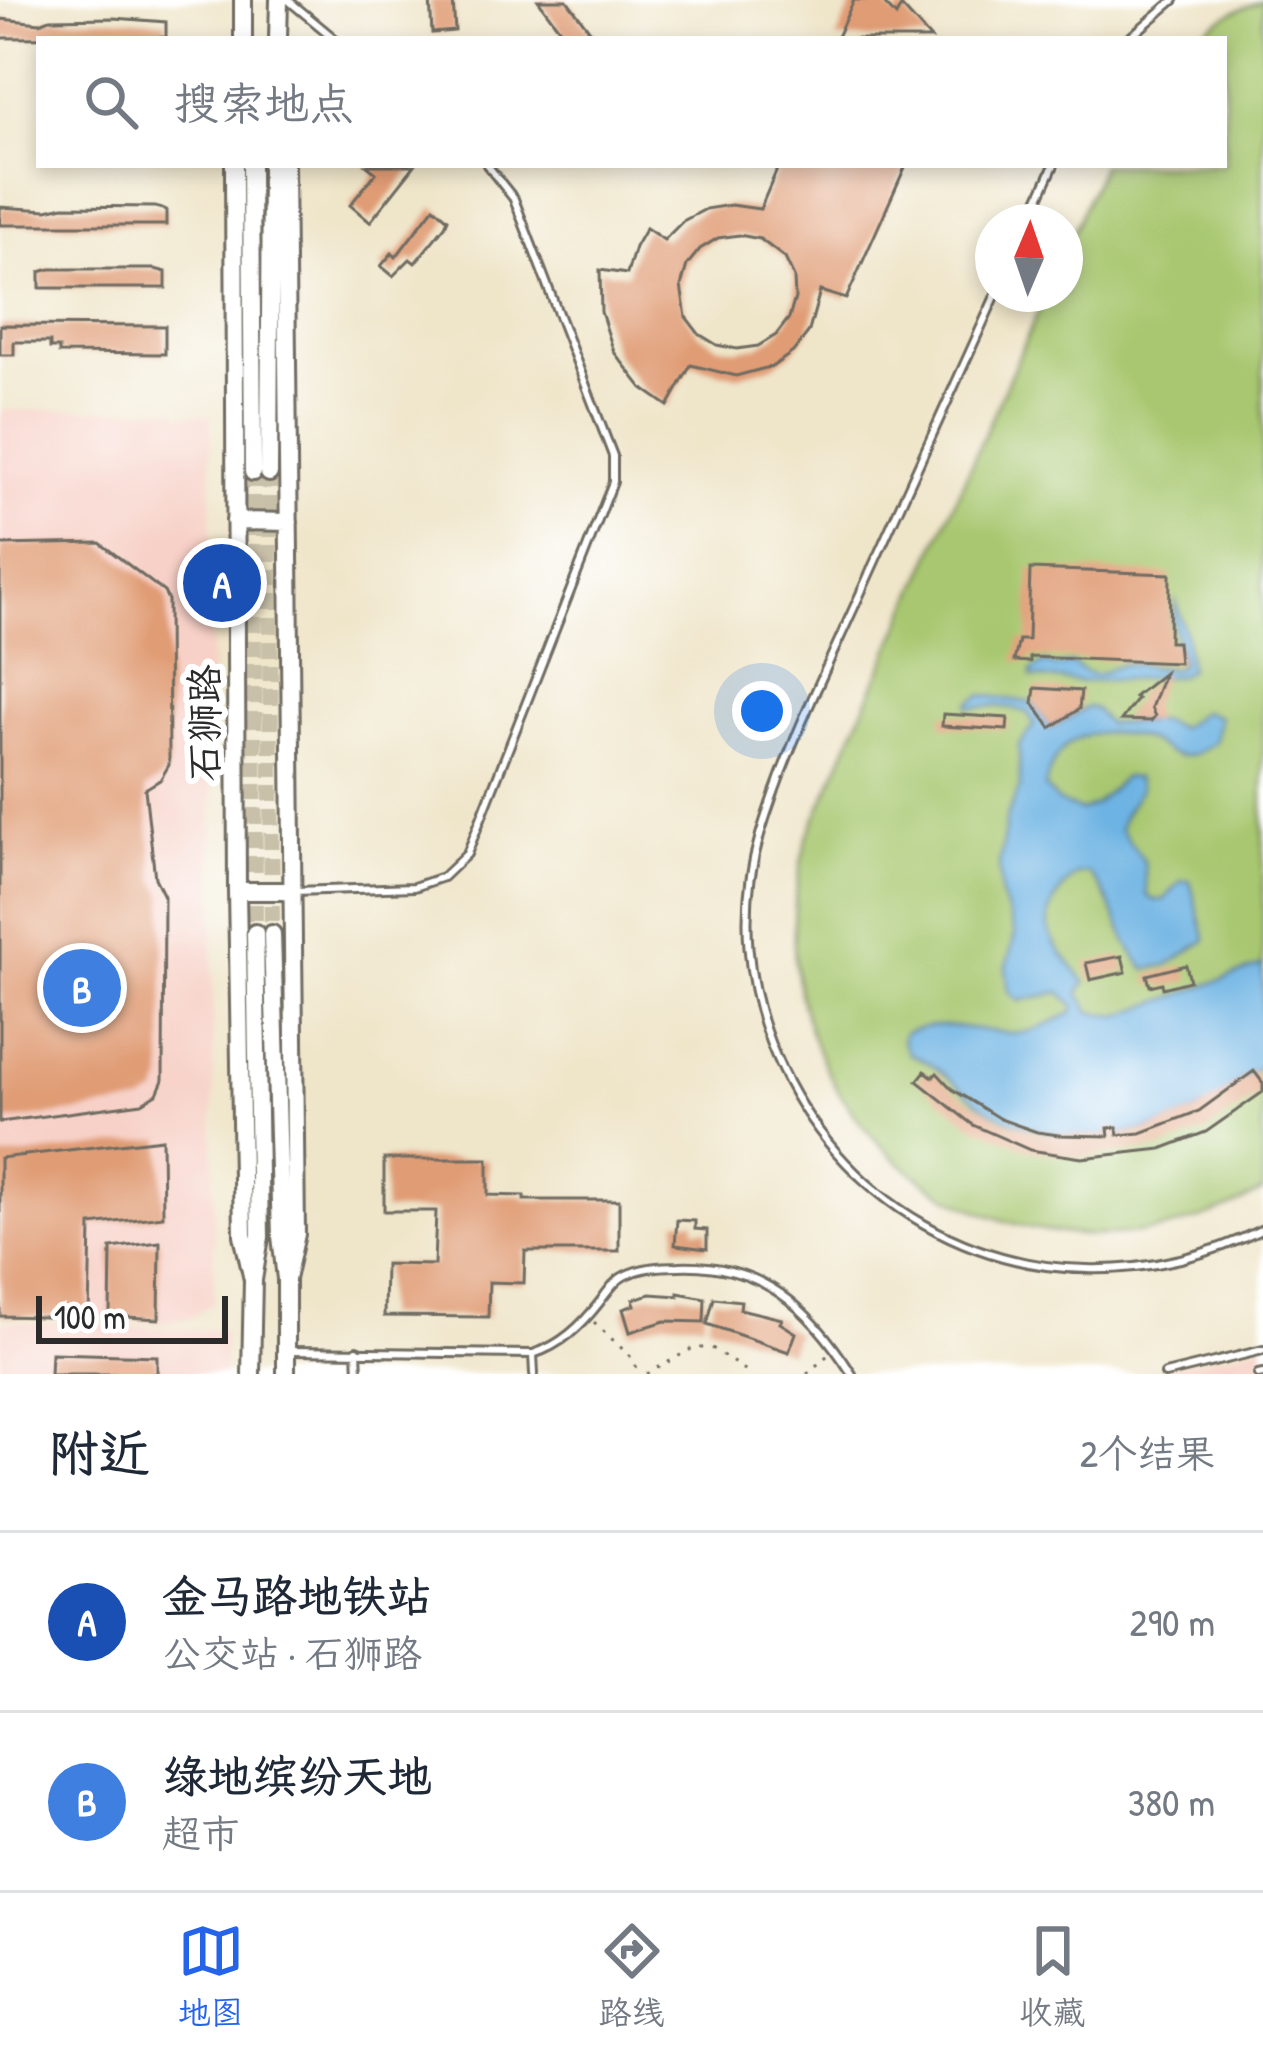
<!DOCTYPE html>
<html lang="zh">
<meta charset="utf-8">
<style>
:root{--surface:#fff;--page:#f2f2f3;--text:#1f2937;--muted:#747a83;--line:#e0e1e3;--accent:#2563eb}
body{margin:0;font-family:"Patrick Hand","LXGW WenKai TC",sans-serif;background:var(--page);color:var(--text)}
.compass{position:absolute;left:975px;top:204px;width:108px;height:108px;border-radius:50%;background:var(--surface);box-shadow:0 6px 18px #0003;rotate:2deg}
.scale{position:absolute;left:36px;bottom:30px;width:192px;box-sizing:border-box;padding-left:12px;border:6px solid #2b2b2b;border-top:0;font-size:33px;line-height:42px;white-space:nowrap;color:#2b2b2b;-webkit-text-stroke:9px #fff;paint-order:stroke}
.you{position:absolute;left:762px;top:711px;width:42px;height:42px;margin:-30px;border:9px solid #fff;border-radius:50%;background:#1a73e8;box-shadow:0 0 0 18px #1a73e833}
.badge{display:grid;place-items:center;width:78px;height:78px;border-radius:50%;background:var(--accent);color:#fff;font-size:39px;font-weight:700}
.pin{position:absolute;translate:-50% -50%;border:6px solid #fff;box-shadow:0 3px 12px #0006}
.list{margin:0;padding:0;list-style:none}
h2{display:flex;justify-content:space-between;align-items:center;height:156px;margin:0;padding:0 48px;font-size:51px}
h2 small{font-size:39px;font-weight:400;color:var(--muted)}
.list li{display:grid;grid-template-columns:78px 1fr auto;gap:36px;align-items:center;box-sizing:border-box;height:180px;padding:0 48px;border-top:3px solid var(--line)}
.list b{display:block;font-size:45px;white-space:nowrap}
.list p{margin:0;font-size:39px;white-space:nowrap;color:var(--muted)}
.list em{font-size:39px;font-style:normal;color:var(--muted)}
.icon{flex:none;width:66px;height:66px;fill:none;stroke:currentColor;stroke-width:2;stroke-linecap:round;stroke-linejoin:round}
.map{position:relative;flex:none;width:1263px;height:1374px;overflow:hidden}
.search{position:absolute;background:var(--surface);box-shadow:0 6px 18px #0003;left:36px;right:36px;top:36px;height:132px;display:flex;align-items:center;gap:30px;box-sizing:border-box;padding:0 42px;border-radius:0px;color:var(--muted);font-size:45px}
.sheet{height:516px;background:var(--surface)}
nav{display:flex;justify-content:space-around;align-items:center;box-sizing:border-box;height:168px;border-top:3px solid var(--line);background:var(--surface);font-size:33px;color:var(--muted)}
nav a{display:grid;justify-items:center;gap:6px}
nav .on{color:var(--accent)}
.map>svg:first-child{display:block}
.built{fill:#f7d1c7}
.green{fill:#a8c76f;stroke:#6a794d;stroke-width:3}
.water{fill:#6db3e3;stroke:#4c6f87;stroke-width:3}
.building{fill:#e09c74;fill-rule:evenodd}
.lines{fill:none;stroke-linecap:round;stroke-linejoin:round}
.secondary-tunnel{stroke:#c8c0a9;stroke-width:16;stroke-dasharray:16 8;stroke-linecap:butt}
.lane-casing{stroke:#706c62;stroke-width:12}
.secondary-casing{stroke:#706c62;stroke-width:22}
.path{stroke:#706c62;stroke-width:3;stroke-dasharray:3 9;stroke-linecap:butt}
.lane{stroke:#fff;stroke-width:6}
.secondary{stroke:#fff;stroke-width:16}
.labels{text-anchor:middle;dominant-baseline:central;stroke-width:12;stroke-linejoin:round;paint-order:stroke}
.street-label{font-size:39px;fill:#2b2b2b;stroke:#fff}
</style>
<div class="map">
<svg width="1263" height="1374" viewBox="0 0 1263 1374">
<rect width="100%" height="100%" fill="#fff"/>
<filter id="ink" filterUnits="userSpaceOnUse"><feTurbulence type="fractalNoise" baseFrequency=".00833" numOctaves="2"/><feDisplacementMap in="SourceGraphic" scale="24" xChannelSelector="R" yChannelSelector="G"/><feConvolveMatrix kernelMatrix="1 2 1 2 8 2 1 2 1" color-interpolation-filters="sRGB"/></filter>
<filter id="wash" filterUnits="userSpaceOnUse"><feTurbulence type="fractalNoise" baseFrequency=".004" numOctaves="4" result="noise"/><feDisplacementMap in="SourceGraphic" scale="48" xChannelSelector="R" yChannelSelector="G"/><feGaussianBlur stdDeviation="2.7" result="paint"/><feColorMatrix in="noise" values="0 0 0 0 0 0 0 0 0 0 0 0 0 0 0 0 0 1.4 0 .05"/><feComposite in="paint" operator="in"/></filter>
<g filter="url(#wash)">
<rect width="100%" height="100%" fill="#efe5c9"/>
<path class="built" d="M177,409L180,416L211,415L214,1302L191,1318L161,1322L0,1314V410Z
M0,1321L224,1331V1374H0Z
M1263,1344V1374H1131L1235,1353Z"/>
<path class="green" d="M1263,0V1191C1011,1331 730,1119 807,838L1046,294H1065V250L1102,165H1224V39H1190L1233,12Z"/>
<path class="water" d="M1176,601L1186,637L1189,670L1178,676L1083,682L1032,677V671L1045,662L1056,667L1072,663C1104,688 1102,665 1126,664C1142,664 1157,669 1174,669L1181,664C1179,643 1169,621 1176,601Z
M982,695L1033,703L1051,728L1087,707L1095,709L1107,724L1161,721L1180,728L1203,711L1219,717L1215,741C1205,750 1195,756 1181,756C1167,756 1160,745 1147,740C1098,724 1056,732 1045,787L1058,802L1081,811L1096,804L1124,777L1137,778L1140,789L1123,816L1120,829L1144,861L1147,895L1153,900H1164L1181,881H1190L1206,940L1168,965L1146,969C1119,942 1116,900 1088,873C1075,873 1072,878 1064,887C1030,929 1059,947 1085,982L1079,993L1091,1012L1119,1016L1263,965V1067C1242,1074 1228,1094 1209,1105C1144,1141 1061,1148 993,1112C967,1098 934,1059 909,1054L902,1041L904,1033C944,1016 979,1034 1019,1033C1038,1032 1056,1019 1073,1013L1074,1005L1060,992L1019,1001L1009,992L1006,969L1015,934L1001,895L999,865L1007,817L1020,787L1019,745L1035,725L1027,712L999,706L969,707V703Z"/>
<g id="blocks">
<path class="building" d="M430,0H453L455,31L432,33Z
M538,0H567L596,39H567Z
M854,0H881L896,16L901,6L931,39H836Z
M114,18L166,22V37L0,38V19L40,23L50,19Z
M366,165H415L370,222L350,205L376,173Z
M779,165H906L846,299L820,291L809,331L793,352L773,366L736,376L691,365L668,406L642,388L614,352L601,312L600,270L627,274L635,247L646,228L664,240L683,221L706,209L731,205L760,209ZM739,235L760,239L785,258L794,277L795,298L789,318L776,335L758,346L737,349L717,345L699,334L686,317L681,286L687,265L700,249L718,238Z
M64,206L155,207L166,210V225H0V207L47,210Z
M434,207L448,219L445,226L415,263L410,259L393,276L381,266L392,253L396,257Z
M50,269H155L166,272V288H40V272Z
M0,325L165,326V354L59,353V348H50V342H14V355H0Z
M100,543L164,592L168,600L169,765L160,780L145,789L155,878L164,896L163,1080L157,1094L142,1103L0,1122V545Z
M1030,569L1170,574L1169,642H1177L1179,663L1030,657V662L1014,661L1019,640H1028Z
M1164,673L1151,708L1155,716L1151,721L1121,720L1137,699L1134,697Z
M1035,688L1081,691L1079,709L1051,728L1033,703Z
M943,714L1008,718L1007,730L942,726Z
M1122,956L1126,972L1090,980L1086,963Z
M1186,965L1190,981L1163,988L1162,983L1150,986L1147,975Z
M925,1071L933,1077L937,1073L952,1089L1000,1119L1037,1132L1059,1135L1109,1136L1108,1128L1117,1127L1118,1135L1141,1133L1199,1111L1254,1071L1263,1083V1092L1206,1132L1161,1149L1082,1158L1030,1150L973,1125L917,1081Z
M162,1139L163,1216L91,1225L89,1318L0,1316V1158Z
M384,1159H488V1195L524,1196V1200H619V1251H525L524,1283L489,1282L488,1317L384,1316L385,1264L434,1265L436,1211H384Z
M677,1220L695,1221V1229L707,1230V1249L675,1245Z
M160,1242L159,1319L110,1316L111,1248Z
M678,1293L705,1298L704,1322L665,1321L630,1332L623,1309L635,1305L633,1299L651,1294L678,1296Z
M714,1298L741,1301L740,1309L782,1319L780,1323L796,1333L789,1352L707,1324Z
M51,1353L157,1356V1374H50Z"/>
</g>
</g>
<g filter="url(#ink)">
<use href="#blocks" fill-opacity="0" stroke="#706c62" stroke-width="3"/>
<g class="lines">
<path class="secondary-tunnel" d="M253,472L255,933
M269,473L272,934"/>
<defs>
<path id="lane" d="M288,0L335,39
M1128,39L1174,0
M1028,222L1054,165
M996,294C951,393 906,493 861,592C825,672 785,751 760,835C716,983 792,1149 924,1224C1030,1285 1155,1282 1263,1229
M295,891L414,887L443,877L467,854L613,482V456L514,199L487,165
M357,1350L358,1374
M290,1351L533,1354C561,1345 581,1326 599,1303C606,1294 614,1281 624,1276C641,1267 661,1266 679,1266C762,1263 809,1307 852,1374
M533,1354L534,1374
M1165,1374L1263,1350
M1258,1374L1263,1373"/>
<path id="secondary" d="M243,39V0
M278,39L279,0
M234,165L237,891L243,1235L253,1280
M251,165L253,472
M285,165L296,1234L286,1279
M269,473L271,165
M235,521L289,522
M237,891H291
M272,934L281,1236L286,1279V1374
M251,1374L253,1280L260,1237L255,933"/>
</defs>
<use href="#lane" class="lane-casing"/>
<use href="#secondary" class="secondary-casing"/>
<path class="path" d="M594,1322L633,1359L639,1374
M647,1374L693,1348H712L750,1374
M807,1374L828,1355"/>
<use href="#lane" class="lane"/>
<use href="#secondary" class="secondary"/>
</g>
</g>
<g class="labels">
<g class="street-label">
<text transform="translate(203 723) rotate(-90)">石狮路</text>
</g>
</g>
</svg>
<svg class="compass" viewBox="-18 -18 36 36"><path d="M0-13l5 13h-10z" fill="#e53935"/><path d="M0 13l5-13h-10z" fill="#747a83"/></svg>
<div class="scale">100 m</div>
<div class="you"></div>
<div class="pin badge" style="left:222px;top:583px;background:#1a4fb4">A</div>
<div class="pin badge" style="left:82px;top:988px;background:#3f7fe0">B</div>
<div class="search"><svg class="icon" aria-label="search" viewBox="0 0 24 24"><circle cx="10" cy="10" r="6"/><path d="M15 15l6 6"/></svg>搜索地点</div>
</div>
<section class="sheet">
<h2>附近<small>2个结果</small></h2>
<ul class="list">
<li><span class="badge" style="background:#1a4fb4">A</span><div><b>金马路地铁站</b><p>公交站 · 石狮路</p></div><em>290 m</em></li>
<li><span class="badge" style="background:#3f7fe0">B</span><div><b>绿地缤纷天地</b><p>超市</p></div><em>380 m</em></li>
</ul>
</section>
<nav>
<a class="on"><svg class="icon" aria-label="map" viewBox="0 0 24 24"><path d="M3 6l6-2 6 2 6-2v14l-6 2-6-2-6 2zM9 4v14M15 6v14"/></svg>地图</a>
<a><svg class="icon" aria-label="directions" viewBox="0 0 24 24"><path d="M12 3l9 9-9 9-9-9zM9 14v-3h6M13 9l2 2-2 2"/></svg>路线</a>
<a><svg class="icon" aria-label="saved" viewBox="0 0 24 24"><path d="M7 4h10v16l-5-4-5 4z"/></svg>收藏</a>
</nav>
